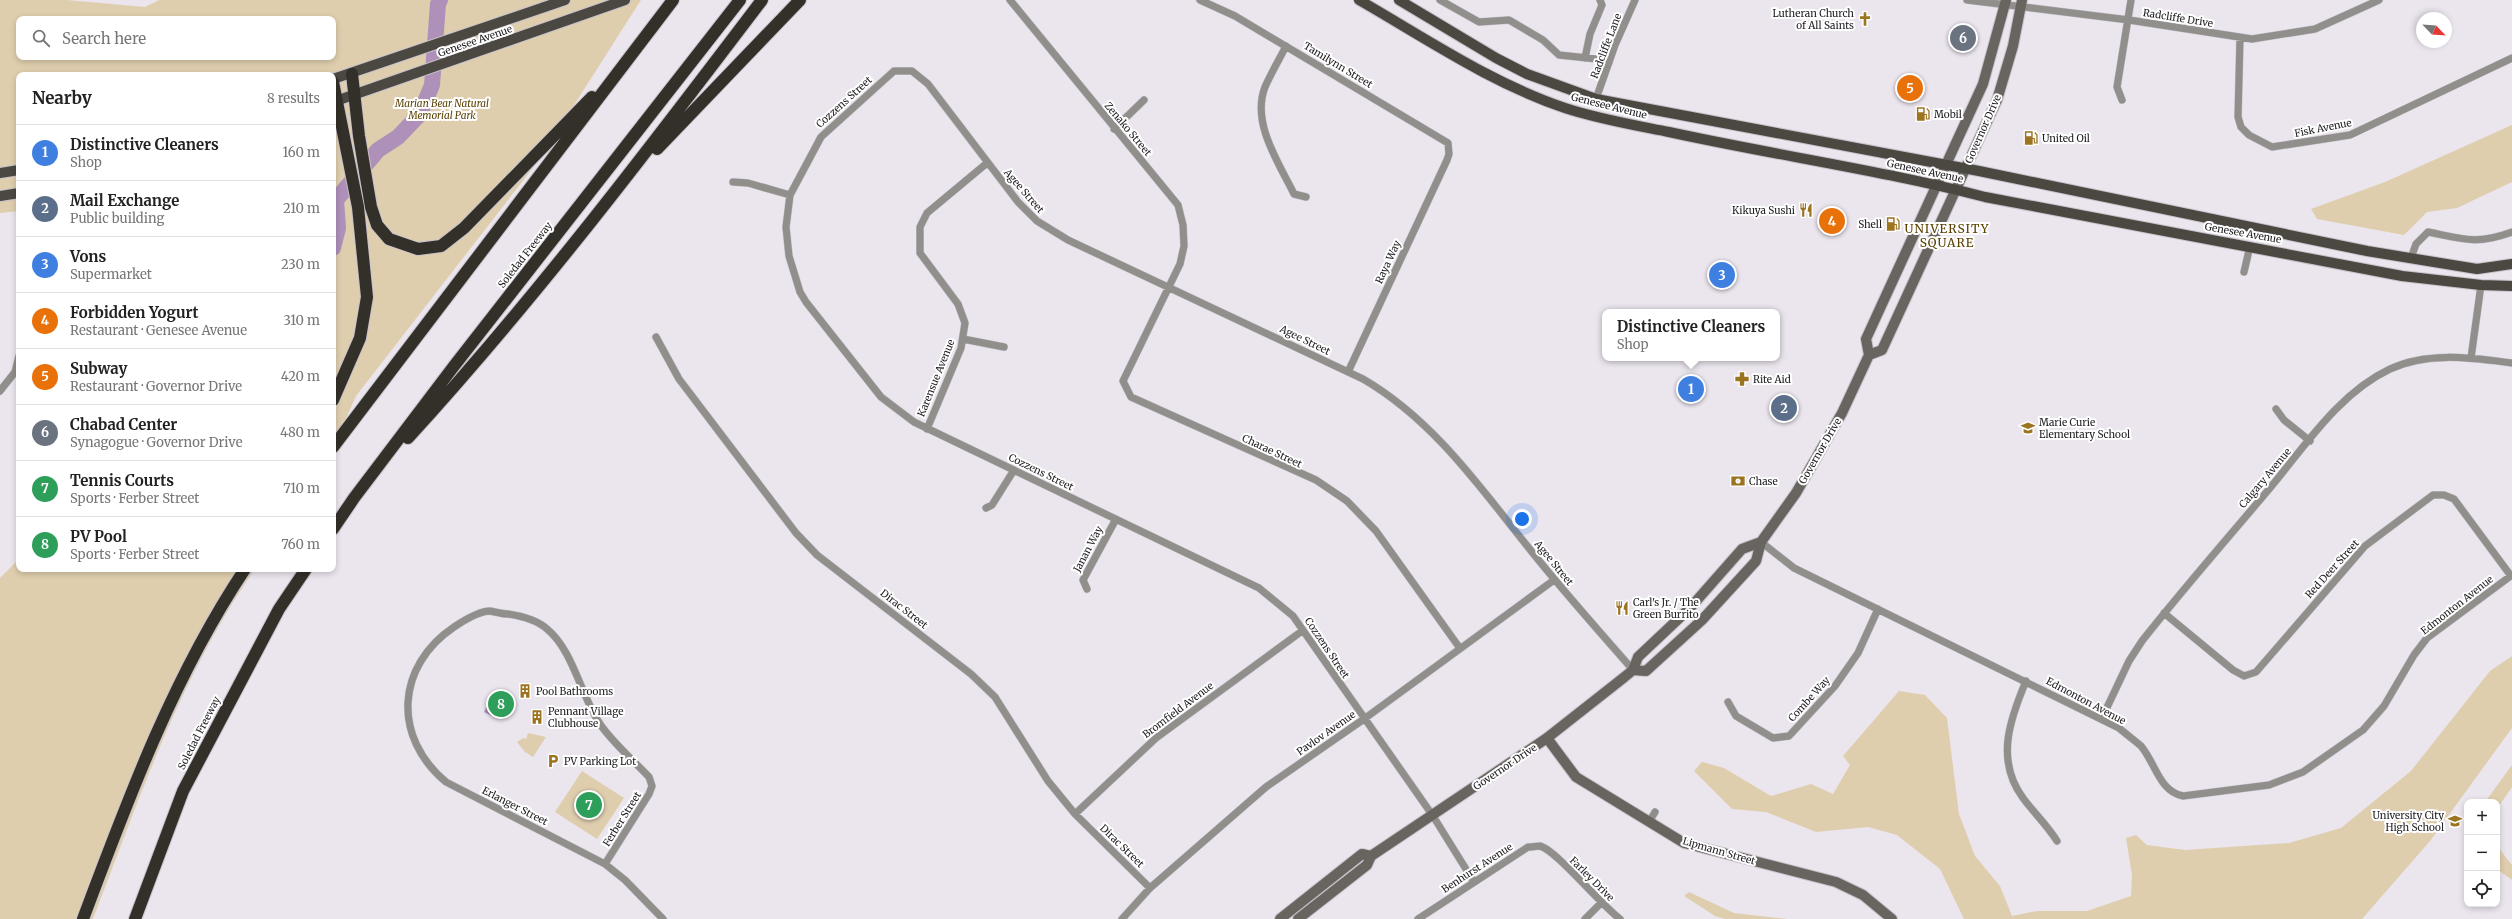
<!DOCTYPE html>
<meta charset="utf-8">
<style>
:root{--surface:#fff;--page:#f6f6f6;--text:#222;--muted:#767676;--line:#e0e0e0;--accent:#ea580c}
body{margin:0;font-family:Merriweather,serif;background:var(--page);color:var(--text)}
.controls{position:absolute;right:12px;bottom:12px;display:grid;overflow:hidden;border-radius:8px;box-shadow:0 2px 6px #0003}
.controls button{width:36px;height:36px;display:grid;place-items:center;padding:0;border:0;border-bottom:1px solid var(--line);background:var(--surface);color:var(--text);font:20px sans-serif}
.compass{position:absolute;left:2416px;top:12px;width:36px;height:36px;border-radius:50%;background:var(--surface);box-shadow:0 2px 6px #0003;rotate:115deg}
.you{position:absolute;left:1522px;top:519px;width:14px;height:14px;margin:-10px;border:3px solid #fff;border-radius:50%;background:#1a73e8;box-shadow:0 0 0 6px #1a73e833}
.badge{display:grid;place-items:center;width:26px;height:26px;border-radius:50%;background:var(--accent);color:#fff;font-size:13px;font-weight:700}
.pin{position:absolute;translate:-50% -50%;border:2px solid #fff;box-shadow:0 1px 4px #0006}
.popup{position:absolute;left:1602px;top:309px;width:178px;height:52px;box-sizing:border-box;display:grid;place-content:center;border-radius:8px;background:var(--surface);filter:drop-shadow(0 1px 3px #0005);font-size:13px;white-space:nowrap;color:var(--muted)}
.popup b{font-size:15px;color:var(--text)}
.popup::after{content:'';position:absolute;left:50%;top:100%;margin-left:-8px;border:8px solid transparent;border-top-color:var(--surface)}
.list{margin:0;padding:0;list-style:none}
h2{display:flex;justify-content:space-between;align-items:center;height:52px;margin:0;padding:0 16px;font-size:17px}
h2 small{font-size:13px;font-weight:400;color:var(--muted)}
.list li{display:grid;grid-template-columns:26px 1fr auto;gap:12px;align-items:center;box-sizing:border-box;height:56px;padding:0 16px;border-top:1px solid var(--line)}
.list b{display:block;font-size:15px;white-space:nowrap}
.list p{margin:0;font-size:13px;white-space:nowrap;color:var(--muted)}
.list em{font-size:13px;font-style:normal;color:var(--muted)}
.icon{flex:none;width:22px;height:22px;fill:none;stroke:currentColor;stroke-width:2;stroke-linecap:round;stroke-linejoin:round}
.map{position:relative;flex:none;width:2512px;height:919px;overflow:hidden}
.search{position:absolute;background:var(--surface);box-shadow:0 2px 6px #0003;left:16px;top:16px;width:320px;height:44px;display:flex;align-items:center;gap:10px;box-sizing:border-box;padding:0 14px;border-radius:8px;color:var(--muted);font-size:15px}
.panel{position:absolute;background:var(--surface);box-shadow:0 2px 6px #0003;left:16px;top:72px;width:320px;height:500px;border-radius:8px}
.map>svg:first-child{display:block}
.green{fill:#dfceae;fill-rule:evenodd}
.water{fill:#ae90b9}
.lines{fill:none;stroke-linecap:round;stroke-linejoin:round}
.river{stroke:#ae90b9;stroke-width:16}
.street-casing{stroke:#c7c2ca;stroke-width:8}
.secondary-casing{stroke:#c7c2ca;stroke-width:12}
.primary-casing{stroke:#c7c2ca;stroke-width:12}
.highway-casing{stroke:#c7c2ca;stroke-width:14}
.street{stroke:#918f8b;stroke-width:7}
.secondary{stroke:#686560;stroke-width:10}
.primary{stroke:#4b4842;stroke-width:10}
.highway{stroke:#333029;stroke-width:12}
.labels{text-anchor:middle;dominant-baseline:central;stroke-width:4;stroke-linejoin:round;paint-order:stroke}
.poi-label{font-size:10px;fill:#232124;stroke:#fff;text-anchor:start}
.street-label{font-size:10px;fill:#232124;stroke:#fff}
.park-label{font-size:10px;font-style:italic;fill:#5a4003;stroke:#fff}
.quarter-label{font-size:12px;letter-spacing:1px;fill:#5b4102;stroke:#fff}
</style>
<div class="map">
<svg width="2512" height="919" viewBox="0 0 2512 919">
<rect width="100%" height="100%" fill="#ebe5ee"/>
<path class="green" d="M0,0H67L145,7L159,0H641L539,160L356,396L333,448V75H19V211L0,213ZM19,19H333V57H19Z
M2512,125V182L2457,208L2427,212L2404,235L2317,219L2311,209L2385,182Z
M19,559V569H255C181,675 139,799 93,919H0V578Z
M2512,656V728L2430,841L2362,919H1964L1940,869L1897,835L1868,827L1816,832L1766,812L1732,809L1694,771L1702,762L1724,768L1771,796L1811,784L1833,794L1850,765L1843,756L1899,691L1925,695L1947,718L1959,814L1975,856L2000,886L2012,916L2037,911H2087L2131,896L2132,875L2126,838L2136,835L2147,845L2185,850L2289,843L2341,828L2411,771L2490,671Z
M528,733L546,737L533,757L525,752L517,742L523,738L526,739Z
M2512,765V787L2497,809V802H2485Z
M582,771L624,798L597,839L555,812Z
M2497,846L2512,865V880L2497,869Z
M1689,892L1734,913L1787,919H1725L1715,916L1684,896Z"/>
<path class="water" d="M495,690L515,701L513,710L501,707L496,718L484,712Z"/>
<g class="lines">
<path class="river" d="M333,248L338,228L336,200L378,150L398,137L420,114L432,85L438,4L440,0"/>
<defs>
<path id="street" d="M1010,0L1178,205L1183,225L1184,246L1180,264L1123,381L1131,397L1316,480L1347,501L1376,531L1459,647
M1200,0L1235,16L1448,143L1449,154L1447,160L1348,372
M1440,0L1479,22L1509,20L1543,40L1559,55L1597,59L1609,63
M1967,0L2129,20L2252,39L2315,29L2379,0
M2240,38L2238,117L2241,127L2249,135L2272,147L2350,135L2512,58
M1286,46C1279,60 1271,73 1265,87C1251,123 1279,163 1294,194L1306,197
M1585,58L1590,34L1602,5L1600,0
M1596,99L1615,45L1635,0
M2122,100L2117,87L2131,0
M1114,129L1144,100
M733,182L748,183L790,195
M2411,258L2416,244L2428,232C2463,239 2477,245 2512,232
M2244,272L2250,246
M656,337L679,379L796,533L817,555L971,674L995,697L1048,781L1075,814L1150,888
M963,339L1004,347
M2471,358L2481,285
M0,391L15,372L19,356
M2276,409L2284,420L2310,441
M927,429L961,348L965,323L958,304L920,253V227L927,213L987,163
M986,508L992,505L1014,470
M1761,542L1794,568L2119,728C2126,734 2134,740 2141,746C2156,764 2159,791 2183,796L2269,785L2303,772L2363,730L2384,706L2414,655L2427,638L2512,575
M1087,589L1083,580L1116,519
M2164,613L2233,670L2244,676L2256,672L2365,546L2433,495H2444L2454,499L2511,576
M2026,681C2010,719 1995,760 2023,798C2034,813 2047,825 2057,841
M1728,702L1736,716L1773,738L1789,736L1835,686L1858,653L1878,609
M2102,718L2129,661L2142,641C2183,589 2227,539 2270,488C2305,446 2339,393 2390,369C2428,351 2472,358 2512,363
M1075,814L1156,738L1302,631
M1649,822L1655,812
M605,864L649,794L652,786L649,777C634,761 612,742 600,724C581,696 573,650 547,629C537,620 521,616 508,614C502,614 496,612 490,611C480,611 463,621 454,627C396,666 392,737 446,782L605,864L625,880L663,919
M1474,882L1433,816L1293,616L1259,588L914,422L881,397L806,302L800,292L789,256L786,227L790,195L821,137L894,71H912L928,84L1018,202L1037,221L1068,240L1363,379C1434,420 1482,490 1532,552C1564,592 1599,631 1633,670
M1122,919L1150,888L1266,787L1364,719L1554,580
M1418,919L1528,847C1532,847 1537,846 1540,846C1556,850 1601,905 1620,919
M1585,919L1601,903"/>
<path id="secondary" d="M1869,355L1882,350L1997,100L2013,46L2022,0
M1633,670L1646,671L1702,620L1756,561L1761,542L1796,493L1842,413L1869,355L1866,339L1983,84L2006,0
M1547,738L1576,777L1684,843L1836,882L1863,895L1892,919
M1280,919L1362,854L1371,856
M1298,919L1367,865L1371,856L1547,738L1622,679L1633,670L1638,657L1690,608L1742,549L1761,542"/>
<path id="primary" d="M1359,0C1427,39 1491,83 1565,108C1598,119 1634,125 1669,132C1774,155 1881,170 1985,197L2402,276L2481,285L2512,286
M1399,0L1496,58L1527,74L1596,99L1979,171L2367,251L2477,269L2512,264
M333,79L565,0
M333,102L625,0
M0,173L19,170
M0,196L19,193"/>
<path id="highway" d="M352,74L359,136L371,207L377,225L389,239L418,249L441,246L464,228L592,97
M333,82L358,207L367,297L360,338L333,400
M657,149L800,0
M408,438C535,299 649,149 762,0
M333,447L673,0
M333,529L354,498L454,366L740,0
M83,919C128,799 173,677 245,569
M135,919L183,791L279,609L306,569"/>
</defs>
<use href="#street" class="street-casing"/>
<use href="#secondary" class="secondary-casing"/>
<use href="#primary" class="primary-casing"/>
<use href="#highway" class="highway-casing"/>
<use href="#street" class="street"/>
<use href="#secondary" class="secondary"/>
<use href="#primary" class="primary"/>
<use href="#highway" class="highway"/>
</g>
<defs>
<symbol id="church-bare" viewBox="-9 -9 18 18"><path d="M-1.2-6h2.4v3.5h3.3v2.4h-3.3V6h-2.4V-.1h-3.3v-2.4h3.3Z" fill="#9b7420" stroke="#fff" stroke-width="2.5" paint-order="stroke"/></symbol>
<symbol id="fuel-bare" viewBox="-9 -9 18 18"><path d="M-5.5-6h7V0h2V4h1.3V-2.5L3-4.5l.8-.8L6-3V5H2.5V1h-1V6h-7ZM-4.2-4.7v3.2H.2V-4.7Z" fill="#9b7420" stroke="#fff" stroke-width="2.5" paint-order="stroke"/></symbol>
<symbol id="restaurant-bare" viewBox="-9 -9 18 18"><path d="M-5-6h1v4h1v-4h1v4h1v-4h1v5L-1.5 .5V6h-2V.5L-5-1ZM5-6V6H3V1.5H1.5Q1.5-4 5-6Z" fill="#9b7420" stroke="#fff" stroke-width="2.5" paint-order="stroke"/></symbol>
<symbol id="pharmacy-bare" viewBox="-9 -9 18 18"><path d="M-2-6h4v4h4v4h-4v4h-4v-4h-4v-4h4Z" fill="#9b7420" stroke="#fff" stroke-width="2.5" paint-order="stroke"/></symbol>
<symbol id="school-bare" viewBox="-9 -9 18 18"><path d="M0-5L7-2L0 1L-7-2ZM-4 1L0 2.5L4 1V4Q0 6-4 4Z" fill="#9b7420" stroke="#fff" stroke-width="2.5" paint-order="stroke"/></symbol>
<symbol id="bank-bare" viewBox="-9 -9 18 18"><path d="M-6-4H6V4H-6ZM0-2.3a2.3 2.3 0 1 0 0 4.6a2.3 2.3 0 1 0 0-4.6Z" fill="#9b7420" stroke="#fff" stroke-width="2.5" paint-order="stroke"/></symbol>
<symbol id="building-bare" viewBox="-9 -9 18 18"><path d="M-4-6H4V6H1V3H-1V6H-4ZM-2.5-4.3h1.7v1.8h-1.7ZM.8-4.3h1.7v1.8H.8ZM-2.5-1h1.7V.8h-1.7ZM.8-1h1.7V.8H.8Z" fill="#9b7420" stroke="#fff" stroke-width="2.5" paint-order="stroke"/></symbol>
<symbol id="parking-bare" viewBox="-9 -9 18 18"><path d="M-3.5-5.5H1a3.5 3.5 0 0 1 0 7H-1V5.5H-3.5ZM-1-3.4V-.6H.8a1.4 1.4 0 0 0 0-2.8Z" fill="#9b7420" stroke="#fff" stroke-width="2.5" paint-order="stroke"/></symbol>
</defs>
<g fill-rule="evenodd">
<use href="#church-bare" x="1855" y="9" width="20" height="20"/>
<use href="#fuel-bare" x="1913" y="104" width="20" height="20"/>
<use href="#fuel-bare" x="2021" y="128" width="20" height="20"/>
<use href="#restaurant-bare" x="1796" y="200" width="20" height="20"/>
<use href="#fuel-bare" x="1883" y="214" width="20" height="20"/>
<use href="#pharmacy-bare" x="1732" y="369" width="20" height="20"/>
<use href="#school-bare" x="2018" y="418" width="20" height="20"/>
<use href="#bank-bare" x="1728" y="471" width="20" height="20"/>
<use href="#restaurant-bare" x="1612" y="598" width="20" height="20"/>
<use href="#building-bare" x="515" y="681" width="20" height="20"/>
<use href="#building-bare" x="527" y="707" width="20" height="20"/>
<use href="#parking-bare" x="543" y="751" width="20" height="20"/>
<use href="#school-bare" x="2445" y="811" width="20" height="20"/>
</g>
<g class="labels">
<g class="poi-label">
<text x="1854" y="13" text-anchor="end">Lutheran Church<tspan x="1854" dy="12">of All Saints</tspan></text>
<text x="1934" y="114">Mobil</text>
<text x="2042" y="138">United Oil</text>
<text x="1795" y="210" text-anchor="end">Kikuya Sushi</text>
<text x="1882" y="224" text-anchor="end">Shell</text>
<text x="1753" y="379">Rite Aid</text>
<text x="2039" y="422">Marie Curie<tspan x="2039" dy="12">Elementary School</tspan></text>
<text x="1749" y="481">Chase</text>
<text x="1633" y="602">Carl's Jr. / The<tspan x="1633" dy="12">Green Burrito</tspan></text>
<text x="536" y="691">Pool Bathrooms</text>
<text x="548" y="711">Pennant Village<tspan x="548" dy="12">Clubhouse</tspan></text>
<text x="564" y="761">PV Parking Lot</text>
<text x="2444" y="815" text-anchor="end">University City<tspan x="2444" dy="12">High School</tspan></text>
</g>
<g class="street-label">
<text transform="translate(2178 18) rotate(9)">Radcliffe Drive</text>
<text transform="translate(475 41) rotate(-19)">Genesee Avenue</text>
<text transform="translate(1606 46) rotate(-69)">Radcliffe Lane</text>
<text transform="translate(1338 65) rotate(31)">Tamilynn Street</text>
<text transform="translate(844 102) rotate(-42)">Cozzens Street</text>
<text transform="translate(1609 106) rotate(14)">Genesee Avenue</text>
<text transform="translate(2323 128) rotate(-11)">Fisk Avenue</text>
<text transform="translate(1128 129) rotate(50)">Zenako Street</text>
<text transform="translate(1983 129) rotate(-66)">Governor Drive</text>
<text transform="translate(1925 171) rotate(12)">Genesee Avenue</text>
<text transform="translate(1024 191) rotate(49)">Agee Street</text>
<text transform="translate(2243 233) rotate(10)">Genesee Avenue</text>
<text transform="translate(525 255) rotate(-52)">Soledad Freeway</text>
<text transform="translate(1388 262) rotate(-65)">Raya Way</text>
<text transform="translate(1305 340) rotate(26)">Agee Street</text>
<text transform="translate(936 378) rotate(-68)">Karensue Avenue</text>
<text transform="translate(1272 451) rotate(25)">Charae Street</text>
<text transform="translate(1820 451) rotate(-60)">Governor Drive</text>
<text transform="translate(1041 472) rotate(26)">Cozzens Street</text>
<text transform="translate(2265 478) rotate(-50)">Calgary Avenue</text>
<text transform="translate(1088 549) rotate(-62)">Janan Way</text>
<text transform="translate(1554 563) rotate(51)">Agee Street</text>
<text transform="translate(2332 569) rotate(-48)">Red Deer Street</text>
<text transform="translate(2457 605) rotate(-38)">Edmonton Avenue</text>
<text transform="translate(904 609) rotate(38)">Dirac Street</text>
<text transform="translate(1327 648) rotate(56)">Cozzens Street</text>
<text transform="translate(1809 699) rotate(-48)">Combe Way</text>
<text transform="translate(2086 701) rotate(28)">Edmonton Avenue</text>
<text transform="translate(1178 710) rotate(-37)">Bromfield Avenue</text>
<text transform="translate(199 733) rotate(-63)">Soledad Freeway</text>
<text transform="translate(1326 733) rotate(-35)">Pavlov Avenue</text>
<text transform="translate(1505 767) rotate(-34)">Governor Drive</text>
<text transform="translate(515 806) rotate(27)">Erlanger Street</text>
<text transform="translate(622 819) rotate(-58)">Ferber Street</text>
<text transform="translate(1122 846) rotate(44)">Dirac Street</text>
<text transform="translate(1719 851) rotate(16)">Lipmann Street</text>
<text transform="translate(1477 868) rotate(-33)">Benhurst Avenue</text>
<text transform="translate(1592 879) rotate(45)">Farley Drive</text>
</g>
<g class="park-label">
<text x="442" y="103">Marian Bear Natural<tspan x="442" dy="12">Memorial Park</tspan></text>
</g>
<g class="quarter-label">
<text x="1947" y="228">UNIVERSITY<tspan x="1947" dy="14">SQUARE</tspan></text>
</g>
</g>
</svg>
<div class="controls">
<button>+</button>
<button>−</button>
<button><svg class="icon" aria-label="locate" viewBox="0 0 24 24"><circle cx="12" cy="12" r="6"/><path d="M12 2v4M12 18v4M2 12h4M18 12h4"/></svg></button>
</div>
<svg class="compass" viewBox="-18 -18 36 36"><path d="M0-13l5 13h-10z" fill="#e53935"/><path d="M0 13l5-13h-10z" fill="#767676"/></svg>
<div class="you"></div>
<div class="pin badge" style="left:1691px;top:389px;background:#3f7fe0">1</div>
<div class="popup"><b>Distinctive Cleaners</b>Shop</div>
<div class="pin badge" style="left:1784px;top:408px;background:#5c6f8a">2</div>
<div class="pin badge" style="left:1722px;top:275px;background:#3f7fe0">3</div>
<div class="pin badge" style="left:1832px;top:221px;background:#e8710a">4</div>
<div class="pin badge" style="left:1910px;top:88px;background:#e8710a">5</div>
<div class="pin badge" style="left:1963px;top:38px;background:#6b7280">6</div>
<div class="pin badge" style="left:589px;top:805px;background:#2e9e5b">7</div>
<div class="pin badge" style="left:501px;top:704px;background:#2e9e5b">8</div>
<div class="search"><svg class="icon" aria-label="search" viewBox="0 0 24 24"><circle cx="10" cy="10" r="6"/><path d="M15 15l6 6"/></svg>Search here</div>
<section class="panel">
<h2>Nearby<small>8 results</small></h2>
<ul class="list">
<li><span class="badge" style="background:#3f7fe0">1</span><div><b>Distinctive Cleaners</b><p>Shop</p></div><em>160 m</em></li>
<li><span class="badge" style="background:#5c6f8a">2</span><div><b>Mail Exchange</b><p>Public building</p></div><em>210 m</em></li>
<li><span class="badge" style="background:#3f7fe0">3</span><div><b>Vons</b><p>Supermarket</p></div><em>230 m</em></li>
<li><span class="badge" style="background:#e8710a">4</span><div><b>Forbidden Yogurt</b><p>Restaurant · Genesee Avenue</p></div><em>310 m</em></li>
<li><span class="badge" style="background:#e8710a">5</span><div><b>Subway</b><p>Restaurant · Governor Drive</p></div><em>420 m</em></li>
<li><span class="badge" style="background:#6b7280">6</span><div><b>Chabad Center</b><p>Synagogue · Governor Drive</p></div><em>480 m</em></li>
<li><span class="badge" style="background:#2e9e5b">7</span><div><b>Tennis Courts</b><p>Sports · Ferber Street</p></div><em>710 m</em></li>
<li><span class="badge" style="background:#2e9e5b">8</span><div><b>PV Pool</b><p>Sports · Ferber Street</p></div><em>760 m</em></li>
</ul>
</section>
</div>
